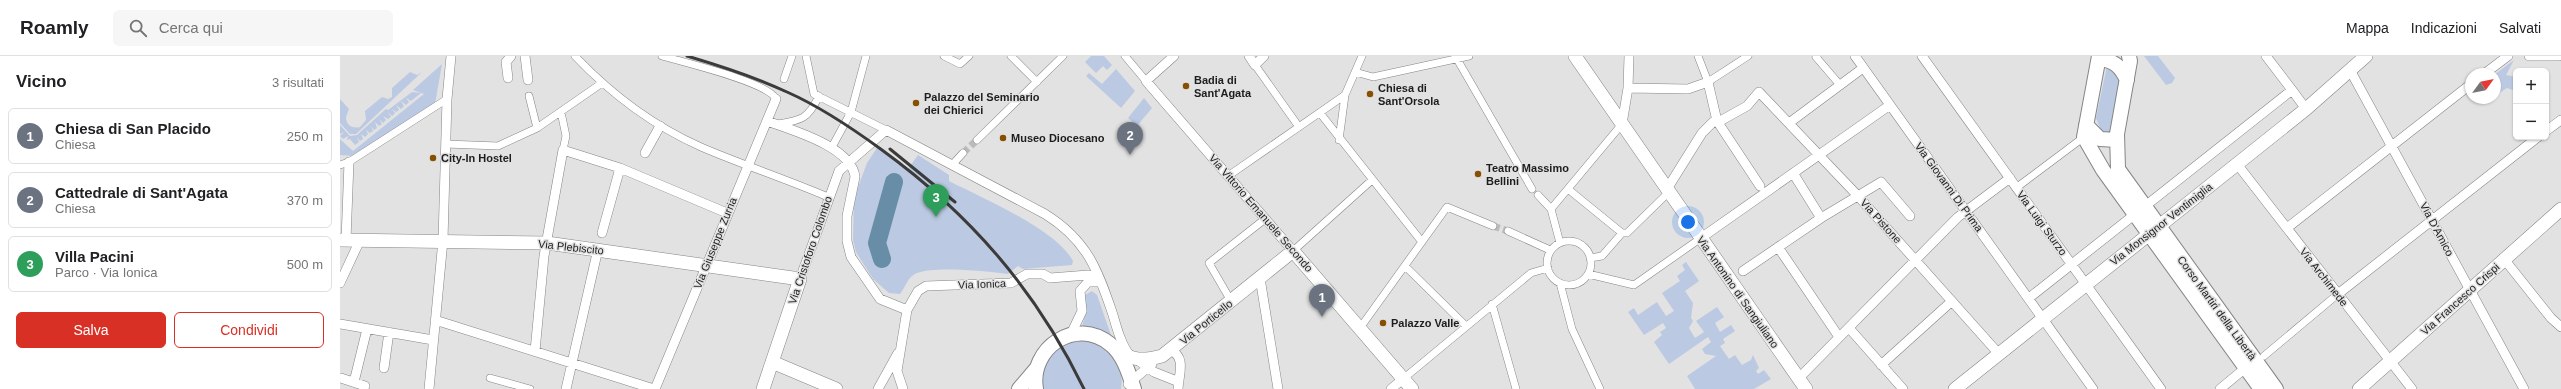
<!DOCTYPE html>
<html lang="it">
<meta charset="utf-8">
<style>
:root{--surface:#fff;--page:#f6f6f6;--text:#202124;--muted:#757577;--line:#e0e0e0;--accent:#d93025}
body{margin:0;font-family:Helvetica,sans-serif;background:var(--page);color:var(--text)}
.controls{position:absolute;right:12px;top:12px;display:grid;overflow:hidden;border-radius:6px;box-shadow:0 1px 3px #0004}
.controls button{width:36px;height:36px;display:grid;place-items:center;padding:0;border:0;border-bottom:1px solid var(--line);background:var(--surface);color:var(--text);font:20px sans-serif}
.compass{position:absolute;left:2125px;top:12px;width:36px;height:36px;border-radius:50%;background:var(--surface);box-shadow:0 1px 3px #0004;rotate:57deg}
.you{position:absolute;left:1348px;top:166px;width:14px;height:14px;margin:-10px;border:3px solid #fff;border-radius:50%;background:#1a73e8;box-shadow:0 0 0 6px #1a73e833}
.badge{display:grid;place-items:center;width:26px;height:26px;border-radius:50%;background:var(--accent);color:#fff;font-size:13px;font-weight:700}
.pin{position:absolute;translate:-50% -33px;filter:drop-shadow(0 1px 2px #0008)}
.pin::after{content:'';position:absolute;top:21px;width:14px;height:12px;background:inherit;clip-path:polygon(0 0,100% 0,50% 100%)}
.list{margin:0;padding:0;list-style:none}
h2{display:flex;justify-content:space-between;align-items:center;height:52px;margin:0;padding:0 16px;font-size:17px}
h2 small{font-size:13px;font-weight:400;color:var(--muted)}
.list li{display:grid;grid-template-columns:26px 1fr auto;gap:12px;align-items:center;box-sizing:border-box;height:56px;margin:0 8px 8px;padding:0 8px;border:1px solid var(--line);border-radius:6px}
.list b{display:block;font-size:15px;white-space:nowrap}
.list p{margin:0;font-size:13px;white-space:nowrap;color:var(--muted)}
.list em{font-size:13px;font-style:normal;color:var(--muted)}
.actions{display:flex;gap:8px;padding:12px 16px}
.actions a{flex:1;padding:9px 0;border:1px solid var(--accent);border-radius:6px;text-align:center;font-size:14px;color:var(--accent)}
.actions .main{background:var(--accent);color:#fff}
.icon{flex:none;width:22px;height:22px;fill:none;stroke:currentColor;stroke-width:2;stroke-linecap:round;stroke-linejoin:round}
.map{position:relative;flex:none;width:2221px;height:333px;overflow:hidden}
header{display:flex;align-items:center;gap:24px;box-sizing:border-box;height:56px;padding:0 20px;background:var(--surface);border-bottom:1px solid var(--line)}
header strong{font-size:19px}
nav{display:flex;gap:22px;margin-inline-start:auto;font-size:14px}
.search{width:280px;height:36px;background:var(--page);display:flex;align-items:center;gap:10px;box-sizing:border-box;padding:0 14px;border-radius:6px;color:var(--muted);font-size:15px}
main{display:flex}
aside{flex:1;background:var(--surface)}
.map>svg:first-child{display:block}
.green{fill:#bbcae2}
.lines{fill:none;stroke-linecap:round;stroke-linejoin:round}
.river{stroke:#688ea7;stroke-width:18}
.pedestrian-tunnel{stroke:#bbb;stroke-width:7;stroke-dasharray:7 3.5;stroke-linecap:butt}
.pedestrian-casing{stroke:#858586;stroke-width:8}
.minor-casing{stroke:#858586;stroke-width:10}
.secondary-casing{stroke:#858586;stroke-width:14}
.primary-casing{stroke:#858586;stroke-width:16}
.pedestrian{stroke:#fff;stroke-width:7}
.minor{stroke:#fff;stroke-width:9}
.secondary{stroke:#fff;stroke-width:13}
.primary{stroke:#fff;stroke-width:14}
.rail{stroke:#3b3b3b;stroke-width:3}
.poi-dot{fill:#874f01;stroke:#e2e2e3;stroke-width:1.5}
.labels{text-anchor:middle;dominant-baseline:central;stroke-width:3;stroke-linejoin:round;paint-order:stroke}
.poi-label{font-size:11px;font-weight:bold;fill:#1d1d1d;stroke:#e2e2e3;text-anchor:start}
.street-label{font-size:11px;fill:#1d1d1d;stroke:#e2e2e3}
</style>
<header>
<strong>Roamly</strong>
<div class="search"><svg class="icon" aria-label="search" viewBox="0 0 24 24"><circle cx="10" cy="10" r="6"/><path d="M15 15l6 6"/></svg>Cerca qui</div>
<nav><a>Mappa</a><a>Indicazioni</a><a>Salvati</a></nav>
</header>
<main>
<aside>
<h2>Vicino<small>3 risultati</small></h2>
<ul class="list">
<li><span class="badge" style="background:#6b7280">1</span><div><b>Chiesa di San Placido</b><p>Chiesa</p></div><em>250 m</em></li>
<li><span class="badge" style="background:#6b7280">2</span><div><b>Cattedrale di Sant'Agata</b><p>Chiesa</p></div><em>370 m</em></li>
<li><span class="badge" style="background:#2e9e5b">3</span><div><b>Villa Pacini</b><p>Parco · Via Ionica</p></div><em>500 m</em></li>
</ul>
<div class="actions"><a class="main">Salva</a><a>Condividi</a></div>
</aside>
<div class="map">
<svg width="2221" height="333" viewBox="0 0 2221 333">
<rect width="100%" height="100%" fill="#e2e2e3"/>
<path class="green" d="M751,0H764L772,9L767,14L763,10L756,17L745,6Z
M1804,0H1818L1835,22L1832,27L1826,29Z
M2174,4L2166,19L2176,21V35L2167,32L2156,39L2155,18Z
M102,8L95,48L13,100L0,99V83L13,95L84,38L73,34Z
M1767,10L1780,21L1770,77H1762L1756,62Z
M776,13L795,35L781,52L746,20L749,17L762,28Z
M70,16L77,19L82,16L16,78H10L0,67V43L9,53L6,61C6,69 12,73 20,71L26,64L25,55L42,41L48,43L52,41V32Z
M72,36L81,37L71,45L66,42L69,46L66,49L61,45L64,50L61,53L56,49L59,54L56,56L52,53L55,57L52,60L48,56L51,61L48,63L43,60L46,64L43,67L39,63L42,68L39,70L35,66L37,72L34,74L31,70L33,75L30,77L26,74L28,78L25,81L21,78L23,83L20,85L17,81L19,86L15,89L10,83L7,84L8,80L3,83L0,80L4,76L0,78V69L10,80L17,79L46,53L48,54Z
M804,42L812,52L797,70L788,62Z
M537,92L568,113L578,99L609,119V125C642,142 716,173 733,205L732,209L683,213L678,210L668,218C648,215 594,210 577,217C567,221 566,231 560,238L549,237L533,223L516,196L513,184L514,142L527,107Z
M1346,206L1359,225L1345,235L1353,247L1351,262L1353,265L1349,272L1355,282L1364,276L1356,265L1377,251L1384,261L1375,267L1380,276L1391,269L1395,275L1383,283L1385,287L1380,290L1389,303L1395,299L1402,309L1411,304L1413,299L1419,312L1416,315L1418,318L1424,314L1431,323L1414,333H1355L1347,320L1376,300L1365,298L1362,293L1371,286L1368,281L1329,308L1314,286L1322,279L1320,276L1326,272L1323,267L1304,279L1288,256L1294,252L1298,259L1317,246L1326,260L1334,255L1322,237L1340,225L1337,220L1345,214L1342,209Z
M752,235L757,239L772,282L752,271H742L746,256L745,239Z
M750,284C771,296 785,306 781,333H702C700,314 709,291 729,285C735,283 744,284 750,284Z"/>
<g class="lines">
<path class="river" d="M542,203L537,187L554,126"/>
<path class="pedestrian-tunnel" d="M623,97L637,84
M1153,170L1168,175"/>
<defs>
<path id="pedestrian" d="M235,0C270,37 314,70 361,91C403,109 446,123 488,141
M322,0C342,6 428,26 436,43
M466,0L474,38L546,74
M604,0L620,8L629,0
M671,0L697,26
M785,0L806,25
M1358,0L1368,26L1408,0
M1477,0L1476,1L1500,29
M1117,3L1192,133
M915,9L959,71
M1015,16L1033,21L1129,0
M444,23L452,0
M189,40L197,72
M221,56L226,80L223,94
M980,57L1082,186
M438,68C462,64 468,63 479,40
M637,84L723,0
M999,84L1005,39
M106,88L158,90L197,72L262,27
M492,91L511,56L526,0
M0,109L9,106L107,43
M612,109L623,97
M888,120L1005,39L1022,0
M1676,132L1744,81
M1228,133L1282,177
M1198,139L1211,153L1220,187
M1211,153L1282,68
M1168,175L1210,194
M1207 207a22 22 0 1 1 44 0a22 22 0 1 1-44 0Z
M953,195L1032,124
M1250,202L1262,200L1282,177H1287L1329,136
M1065,210L1126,270
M1248,218L1294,229L1361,182
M1220,227L1232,273L1260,333
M891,245L869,207L925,163
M1152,248L1176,333
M1020,272L1107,151L1153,170
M1924,300L1998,238
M150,322L190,333
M1063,323L1191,217L1208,212"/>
<path id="minor" d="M185,0L188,24
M834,0L806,25L953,195
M909,0L915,9L924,0
M1515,0L1753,333
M1582,0L1821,333
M1926,0L1952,34
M2189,0H2219
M2010,14L2184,333
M2144,18L2168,0
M168,22L166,6L171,0
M1288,32L1348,33L1368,26L1377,65L1420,130
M427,65C452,74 512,91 515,121L507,160V185L511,201L540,243L567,254
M1449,67L1523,12
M1282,68L1288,32L1289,0
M2206,75L2221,64
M305,97L320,70
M1897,108L2072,333
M1453,117L1481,162
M1327,133L1362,77L1373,66L1382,64L1407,50L1419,36L1518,140L1659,298
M1947,172L2131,28
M262,177L280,112
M1361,182L1550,49
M6,184L9,106
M1438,191L1499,281
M2164,203L2211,262L2221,271
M1403,215L1481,162L1541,126L1570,160
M920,222L938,333
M460,223L499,115L546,74L705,158C747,184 758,214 773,259C777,273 781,288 790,300
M0,227L20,184
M1998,238L2198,81
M1689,242L1952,34L1966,53
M95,264L314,333
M0,268L93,284
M1509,272L1563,333
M731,278L742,255L740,235L748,226H761
M831,294C846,302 839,317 838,333
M195,295L204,200L223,94L280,112L387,157
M799,305L814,316L839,326
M1541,309L1612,245
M44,312L49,276
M1,322L25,330
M1459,322L1618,161L1670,122
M14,326L27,273
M788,328L812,308
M89,333L103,184L107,43L111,0
M226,333L258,193
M315,333L436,43
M538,333L558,297
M563,333L557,315L567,254L578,235L586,230L671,227L687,218H703L710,222L748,219L756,220L761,226
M1051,333L1063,323
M1880,333L1909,309"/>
<path id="secondary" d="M1235,0L1466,333
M0,184L207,187L460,223L423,333
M776,293C792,305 803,305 822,300L953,195L1072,333
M432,306L496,333
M1615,333L1966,53L2026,0
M2019,333L2221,153"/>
<path id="primary" d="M1759,0L1744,81L1763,114L1921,333
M1789,0L1790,5L1777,78L1778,113L1936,333
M1759,3C1774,4 1781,11 1787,24
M1746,69L1760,83L1777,84
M679,333L696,313
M696,333C689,292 736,260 770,288C783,298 789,317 794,333"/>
</defs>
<use href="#pedestrian" class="pedestrian-casing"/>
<use href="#minor" class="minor-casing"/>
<use href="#secondary" class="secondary-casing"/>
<use href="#primary" class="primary-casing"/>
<use href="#pedestrian" class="pedestrian"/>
<use href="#minor" class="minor"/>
<use href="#secondary" class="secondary"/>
<use href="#primary" class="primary"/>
<path class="rail" d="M347,0C381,10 415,21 447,36C481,51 512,72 542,94C631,159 696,234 744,333
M550,93L615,146"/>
</g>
<g class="poi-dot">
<circle cx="846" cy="30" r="4"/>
<circle cx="1030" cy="38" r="4"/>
<circle cx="576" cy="47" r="4"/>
<circle cx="663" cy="82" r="4"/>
<circle cx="93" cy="102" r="4"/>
<circle cx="1138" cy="118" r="4"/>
<circle cx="1043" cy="267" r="4"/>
</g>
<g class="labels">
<g class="poi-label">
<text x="854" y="24">Badia di<tspan x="854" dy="13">Sant'Agata</tspan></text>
<text x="1038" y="32">Chiesa di<tspan x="1038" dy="13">Sant'Orsola</tspan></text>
<text x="584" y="41">Palazzo del Seminario<tspan x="584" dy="13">dei Chierici</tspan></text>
<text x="671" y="82">Museo Diocesano</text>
<text x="101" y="102">City-In Hostel</text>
<text x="1146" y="112">Teatro Massimo<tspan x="1146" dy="13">Bellini</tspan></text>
<text x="1051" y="267">Palazzo Valle</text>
</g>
<g class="street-label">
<text transform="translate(1609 131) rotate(54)">Via Giovanni Di Prima</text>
<text transform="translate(921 157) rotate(49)">Via Vittorio Emanuele Secondo</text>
<text transform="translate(1541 165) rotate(48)">Via Pistone</text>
<text transform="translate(1702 167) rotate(54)">Via Luigi Sturzo</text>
<text transform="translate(1821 168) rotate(-38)">Via Monsignor Ventimiglia</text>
<text transform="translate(2097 173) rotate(62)">Via D'Amico</text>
<text transform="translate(375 187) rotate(-68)">Via Giuseppe Zurria</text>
<text transform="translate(231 191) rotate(6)">Via Plebiscito</text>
<text transform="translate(470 194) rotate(-71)">Via Cristoforo Colombo</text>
<text transform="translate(1984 221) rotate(52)">Via Archimede</text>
<text transform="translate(642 228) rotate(-2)">Via Ionica</text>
<text transform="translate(1398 236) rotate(55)">Via Antonino di Sangiuliano</text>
<text transform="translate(2120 243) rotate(-42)">Via Francesco Crispi</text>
<text transform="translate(1877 252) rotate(54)">Corso Martiri della Libertà</text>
<text transform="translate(866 266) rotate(-39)">Via Porticello</text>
</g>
</g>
</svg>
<div class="controls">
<button>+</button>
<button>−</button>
</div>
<svg class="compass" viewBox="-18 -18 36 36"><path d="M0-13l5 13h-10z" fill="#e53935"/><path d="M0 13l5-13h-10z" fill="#757577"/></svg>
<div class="you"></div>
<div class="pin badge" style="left:982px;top:261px;background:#6b7280">1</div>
<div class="pin badge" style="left:790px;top:99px;background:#6b7280">2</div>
<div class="pin badge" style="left:596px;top:161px;background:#2e9e5b">3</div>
</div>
</main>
